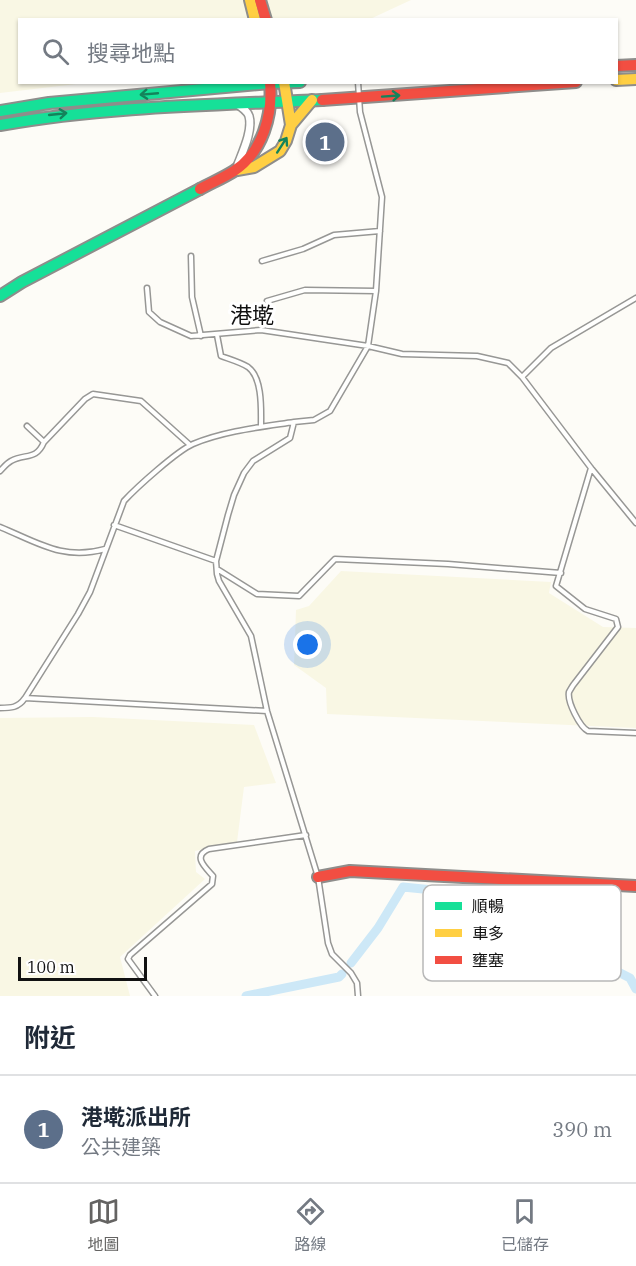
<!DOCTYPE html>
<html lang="zh-TW">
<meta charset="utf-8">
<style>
:root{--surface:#fff;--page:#f2f2f3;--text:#1f2937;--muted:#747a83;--line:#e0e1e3;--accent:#646362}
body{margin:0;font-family:"IBM Plex Serif","Noto Sans TC",serif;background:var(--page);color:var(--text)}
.scale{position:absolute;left:18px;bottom:15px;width:129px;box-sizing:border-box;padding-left:6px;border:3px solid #111;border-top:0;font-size:16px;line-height:21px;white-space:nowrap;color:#111;-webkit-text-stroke:4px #fff;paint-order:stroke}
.you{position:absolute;left:308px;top:645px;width:21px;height:21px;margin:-15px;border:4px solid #fff;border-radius:50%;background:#1a73e8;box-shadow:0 0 0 9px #1a73e833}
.badge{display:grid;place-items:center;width:39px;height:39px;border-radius:50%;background:var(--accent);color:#fff;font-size:20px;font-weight:700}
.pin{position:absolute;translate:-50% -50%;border:3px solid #fff;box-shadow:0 2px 6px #0006}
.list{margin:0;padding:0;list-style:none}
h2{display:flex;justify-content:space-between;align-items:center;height:78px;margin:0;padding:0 24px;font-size:26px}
h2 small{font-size:20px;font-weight:400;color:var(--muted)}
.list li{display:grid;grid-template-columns:39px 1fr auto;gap:18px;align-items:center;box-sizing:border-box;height:108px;padding:0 24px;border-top:2px solid var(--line)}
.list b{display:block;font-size:22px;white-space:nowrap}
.list p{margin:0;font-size:20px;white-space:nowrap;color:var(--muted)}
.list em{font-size:20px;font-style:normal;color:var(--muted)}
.icon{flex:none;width:33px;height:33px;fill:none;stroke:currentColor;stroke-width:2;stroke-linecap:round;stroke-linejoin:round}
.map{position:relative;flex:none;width:636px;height:996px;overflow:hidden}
.search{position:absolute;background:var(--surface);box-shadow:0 2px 4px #0004;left:18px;right:18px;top:18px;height:66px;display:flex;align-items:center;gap:15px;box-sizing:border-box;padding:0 21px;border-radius:0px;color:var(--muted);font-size:22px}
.sheet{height:186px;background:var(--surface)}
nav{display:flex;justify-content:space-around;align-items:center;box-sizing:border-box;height:84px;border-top:2px solid var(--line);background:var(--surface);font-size:16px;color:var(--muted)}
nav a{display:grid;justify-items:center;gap:3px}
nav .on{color:var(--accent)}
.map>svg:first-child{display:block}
.farmland{fill:#f9f7e4}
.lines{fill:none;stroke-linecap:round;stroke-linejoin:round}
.canal{stroke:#cde8f7;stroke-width:9}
.lane-casing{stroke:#979795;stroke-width:7}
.street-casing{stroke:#979795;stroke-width:10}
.fast-casing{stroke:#8e8d8b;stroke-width:14}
.slow-casing{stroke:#8e8d8b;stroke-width:14}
.jam-casing{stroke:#8e8d8b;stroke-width:14}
.lane{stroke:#fffffe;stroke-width:4}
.street{stroke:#fffffe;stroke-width:7}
.fast{stroke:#16e098;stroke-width:10}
.slow{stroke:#ffcf43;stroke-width:10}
.jam{stroke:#f24e42;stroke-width:10}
.oneway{stroke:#14835b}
.labels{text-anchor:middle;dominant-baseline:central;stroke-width:6;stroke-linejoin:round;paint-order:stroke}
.quarter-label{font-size:22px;fill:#111;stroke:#fff}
.key{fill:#fff;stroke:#b8b8b8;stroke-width:1.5}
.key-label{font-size:16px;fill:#111}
</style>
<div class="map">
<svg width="636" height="996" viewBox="0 0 636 996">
<rect width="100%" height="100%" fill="#fdfcf7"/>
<path class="farmland" d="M0,0H411L368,20H20V82L85,83L0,93Z
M341,571L551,582L549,593L603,627L636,628V728L327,714L326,688L294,665L296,610L309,606Z
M93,717L254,725L276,783L244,787L237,842L195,851L196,872L205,879L120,957L130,996H0V718Z"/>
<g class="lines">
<path class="canal" d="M351,963L378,928L403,887L463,893L630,978L636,989
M246,996L339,977L342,974"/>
<defs>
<path id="lane" d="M191,256L192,297L201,336
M262,261L303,249L334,235L380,231
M147,288L149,312L160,322L191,336L261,330L368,346L402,354L477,356L508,363L522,377L591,468L636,523
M267,301L305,290L376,291
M217,335L221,356C229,359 240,362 248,367C263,378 261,411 261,427
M522,377L551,348L636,298
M27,426L44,442L85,399L93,394L141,401L190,445
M591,468L556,586L585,609L616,619L618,627L574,684C573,685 569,692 569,692C567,702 580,727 588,731L636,733
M0,471C3,468 7,463 11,461C25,453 36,461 44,442
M114,525L216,561
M0,527C37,542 63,561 105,549
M217,569L257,594L299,596L335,559L448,564L561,573
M25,698L78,614L90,592L124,501C137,487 177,451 193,444C224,431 261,427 294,422
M0,708C11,708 18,708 25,698L267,711
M155,996L128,959L130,955L212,884L213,876C205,867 192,856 209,849L306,835
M358,996L357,983L351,973L332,954L328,943L318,877L267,711L251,636L219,581L217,574L216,561L228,515L234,495L244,473L253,461L290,438L294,422L314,420L330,411L368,346L376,291L382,197L360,112L358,82"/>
<path id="street" d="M235,103C240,106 247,110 249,116C253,130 243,151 238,164"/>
<path id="fast" d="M0,111L49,103L270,83L300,82
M0,125C107,106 214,105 322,100
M0,296L22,282L200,189"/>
<path id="slow" d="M250,0L255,20
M616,80L636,79
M284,82L291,125
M237,170L254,167L280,151L286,141L291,125L312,100"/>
<path id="jam" d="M260,0L266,20
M616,66L636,65
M322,100L576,82
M200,189C211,183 223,178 234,171C263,152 273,114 270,82
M318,877L350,871L636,886"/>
</defs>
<use href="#lane" class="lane-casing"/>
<use href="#street" class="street-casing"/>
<use href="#fast" class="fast-casing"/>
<use href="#slow" class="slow-casing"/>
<use href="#jam" class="jam-casing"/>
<use href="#lane" class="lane"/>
<use href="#street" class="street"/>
<use href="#fast" class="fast"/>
<use href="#slow" class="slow"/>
<use href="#jam" class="jam"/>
</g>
<defs><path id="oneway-shaft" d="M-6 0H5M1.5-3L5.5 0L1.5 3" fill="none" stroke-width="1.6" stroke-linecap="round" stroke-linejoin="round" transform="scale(1.5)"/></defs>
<g class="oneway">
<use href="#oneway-shaft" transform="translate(149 94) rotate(175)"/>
<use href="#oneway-shaft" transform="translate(391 96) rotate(-4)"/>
<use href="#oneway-shaft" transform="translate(58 114) rotate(-6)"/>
<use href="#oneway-shaft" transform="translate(282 145) rotate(-57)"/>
</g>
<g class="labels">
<g class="quarter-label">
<text x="252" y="314">港墘</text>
</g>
</g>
<rect x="423" y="885" width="198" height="96" rx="9" class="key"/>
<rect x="435" y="902" width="27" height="8" fill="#16e098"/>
<rect x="435" y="929" width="27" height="8" fill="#ffcf43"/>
<rect x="435" y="956" width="27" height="8" fill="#f24e42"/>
<g class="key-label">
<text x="472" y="912">順暢</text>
<text x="472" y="939">車多</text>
<text x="472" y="966">壅塞</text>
</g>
</svg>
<div class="scale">100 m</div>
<div class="you"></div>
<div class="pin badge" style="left:325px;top:142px;background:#5c6f8a">1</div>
<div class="search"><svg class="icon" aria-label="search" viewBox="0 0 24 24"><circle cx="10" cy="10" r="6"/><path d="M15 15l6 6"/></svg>搜尋地點</div>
</div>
<section class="sheet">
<h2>附近<small></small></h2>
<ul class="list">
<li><span class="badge" style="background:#5c6f8a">1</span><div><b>港墘派出所</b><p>公共建築</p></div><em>390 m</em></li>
</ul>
</section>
<nav>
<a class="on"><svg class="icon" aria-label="map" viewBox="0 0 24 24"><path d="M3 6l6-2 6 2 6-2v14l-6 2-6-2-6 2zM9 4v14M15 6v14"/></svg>地圖</a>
<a><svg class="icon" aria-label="directions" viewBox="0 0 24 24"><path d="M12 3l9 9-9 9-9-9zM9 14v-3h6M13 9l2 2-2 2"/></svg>路線</a>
<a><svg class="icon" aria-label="saved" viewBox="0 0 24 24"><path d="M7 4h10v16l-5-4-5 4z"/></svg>已儲存</a>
</nav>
